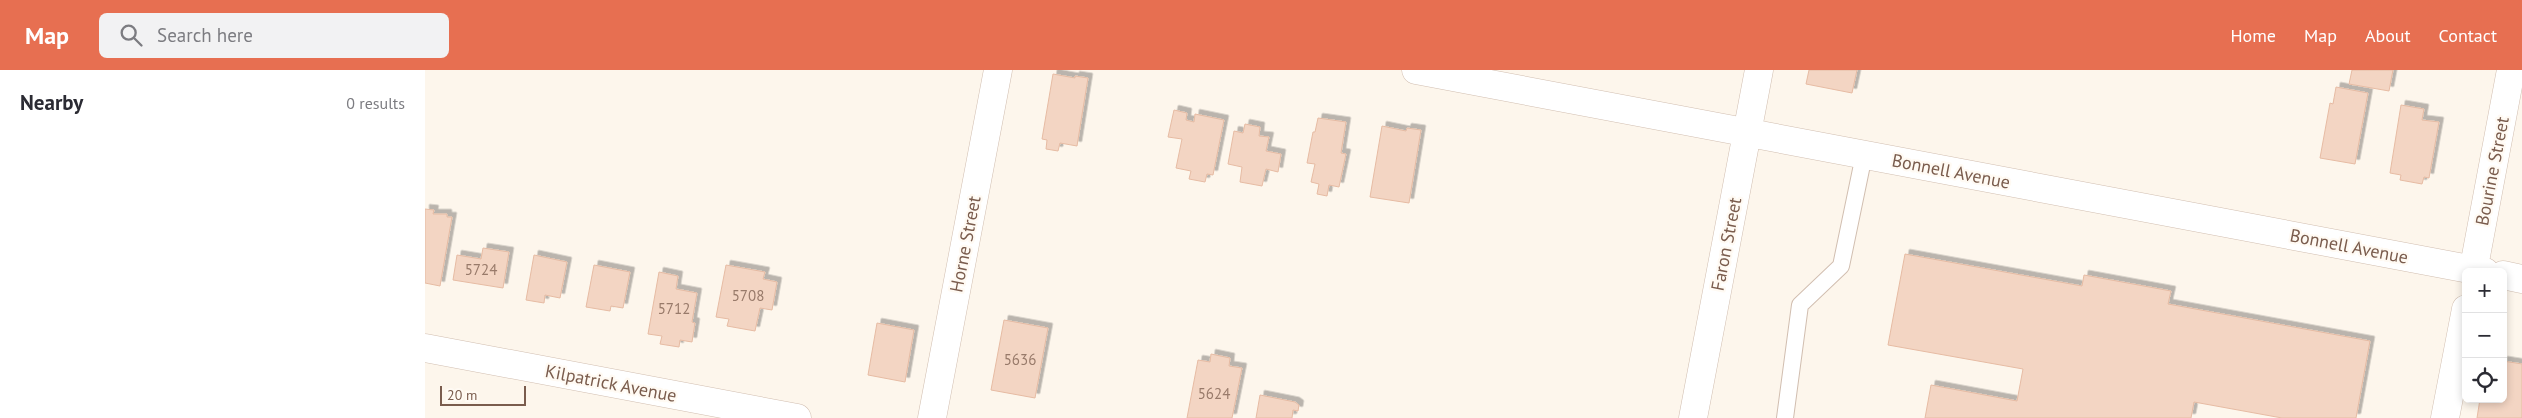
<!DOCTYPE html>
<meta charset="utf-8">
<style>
:root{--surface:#fff;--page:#f2f2f3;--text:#2b2b33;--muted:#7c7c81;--line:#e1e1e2;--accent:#e76f51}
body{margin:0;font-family:"PT Sans",sans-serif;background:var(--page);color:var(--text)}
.controls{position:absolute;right:15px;bottom:15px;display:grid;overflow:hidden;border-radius:8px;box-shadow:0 2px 8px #0003}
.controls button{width:45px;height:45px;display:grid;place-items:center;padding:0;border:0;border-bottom:1px solid var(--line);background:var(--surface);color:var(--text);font:25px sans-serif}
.scale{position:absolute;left:15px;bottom:12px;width:86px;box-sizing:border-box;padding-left:5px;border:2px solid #7a5c4d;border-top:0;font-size:14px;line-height:18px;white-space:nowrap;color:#7a5c4d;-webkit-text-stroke:4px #fffaf3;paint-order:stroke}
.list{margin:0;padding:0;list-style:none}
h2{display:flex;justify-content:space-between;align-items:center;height:65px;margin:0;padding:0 20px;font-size:21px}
h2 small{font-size:16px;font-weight:400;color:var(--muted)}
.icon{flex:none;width:28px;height:28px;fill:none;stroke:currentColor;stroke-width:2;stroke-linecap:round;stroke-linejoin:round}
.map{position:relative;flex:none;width:2097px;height:348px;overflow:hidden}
header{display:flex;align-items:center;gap:30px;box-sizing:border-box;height:70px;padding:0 25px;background:var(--accent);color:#fff}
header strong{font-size:24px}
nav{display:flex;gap:28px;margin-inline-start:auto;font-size:18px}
.search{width:350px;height:45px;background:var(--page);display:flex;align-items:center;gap:12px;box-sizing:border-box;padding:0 18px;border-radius:8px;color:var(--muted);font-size:19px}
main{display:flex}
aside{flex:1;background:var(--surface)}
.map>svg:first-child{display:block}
.building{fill:#f3d5c3;stroke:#e6bba3;filter:url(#shadow)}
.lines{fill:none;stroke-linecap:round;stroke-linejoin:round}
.service-casing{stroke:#d1beb0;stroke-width:18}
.minor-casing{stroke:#d1beb0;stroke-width:29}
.tertiary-casing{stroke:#d1beb0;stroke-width:29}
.service{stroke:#fff;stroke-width:16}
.minor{stroke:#fff;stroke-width:28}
.tertiary{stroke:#fff;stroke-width:28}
.labels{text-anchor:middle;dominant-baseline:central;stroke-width:4.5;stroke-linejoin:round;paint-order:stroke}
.number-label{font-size:15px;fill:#987a6a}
.street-label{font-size:18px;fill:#7a5c4d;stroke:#fffaf3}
</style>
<header>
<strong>Map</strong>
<div class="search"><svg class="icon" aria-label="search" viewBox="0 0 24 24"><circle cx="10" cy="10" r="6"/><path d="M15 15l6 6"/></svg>Search here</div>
<nav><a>Home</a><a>Map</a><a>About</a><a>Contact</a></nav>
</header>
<main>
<aside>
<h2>Nearby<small>0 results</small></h2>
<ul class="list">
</ul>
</aside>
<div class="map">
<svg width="2097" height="348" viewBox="0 0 2097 348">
<defs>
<filter id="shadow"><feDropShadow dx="4.5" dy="-4.5" stdDeviation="0" flood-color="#0004"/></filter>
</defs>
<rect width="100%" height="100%" fill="#fdf6ec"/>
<path class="building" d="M1384,0H1432L1427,23L1381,14Z
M1927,0H1968L1964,21L1924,14Z
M628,4L650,8V6L663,8L652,76L635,73L633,81L621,79L622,70L617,69Z
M1911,17L1943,23L1930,94L1895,88L1905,33L1908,34Z
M1976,35L1999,39L1997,50L2014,52L2004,108L1999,107L1997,114L1975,110L1976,105L1965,103Z
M749,40L762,43L761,50L769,52L770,44L799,50L788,105L782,104L780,112L764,109L766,101L751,98L757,69L743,67Z
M893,48L921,52L916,83L921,84L914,117L904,115L902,126L892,124L894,114L886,112L890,94L882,93L888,62H890Z
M820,54L835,57L834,66L844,67L841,81L856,84L853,102L841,99L837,116L815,112L817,97L803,94L809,61L818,63Z
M957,56L981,61L982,58L996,60L984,133L945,127Z
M0,139L9,140L8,144H22V147H27L15,216L0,213Z
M58,178L84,182L78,218L28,210L32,185L56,189Z
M1480,184L1657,216L1659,205L1746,221L1743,234L1945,271L1931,348H1857L1769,332L1766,348H1500L1506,315L1592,331L1598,299L1463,275Z
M109,185L142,192L135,228L120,225L119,233L101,230Z
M169,195L205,202L198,238L186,236L185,241L161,237Z
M301,195L340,202L338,209L352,212L347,240L335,238L330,261L302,256L304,249L291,247Z
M234,202L253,206L251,219L272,223L267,252L270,253L267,272L255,270L254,277L235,274L237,266L223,264Z
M579,250L623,258L610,328L566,320Z
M452,253L489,260L480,312L443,305Z
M786,284L805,288L804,296L817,298L807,348H762L773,290L785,292Z
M2078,291L2097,294V348H2052L2055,329H2078Z
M835,325L870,332L874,335L873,341L868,340L867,348H831Z"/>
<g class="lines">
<defs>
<path id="service" d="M1360,348L1375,235L1416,196L1439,85"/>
<path id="minor" d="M991,0L2060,202
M2048,202L2086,0
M2078,205L2097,209
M0,278L372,348
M1268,348L1334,0
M2020,348L2041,239"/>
<path id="tertiary" d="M507,348L573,0"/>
</defs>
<use href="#service" class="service-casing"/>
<use href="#minor" class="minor-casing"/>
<use href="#tertiary" class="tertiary-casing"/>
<use href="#service" class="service"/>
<use href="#minor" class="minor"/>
<use href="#tertiary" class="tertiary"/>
</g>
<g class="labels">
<g class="number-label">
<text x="56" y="199">5724</text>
<text x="323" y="225">5708</text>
<text x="249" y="238">5712</text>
<text x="595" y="289">5636</text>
<text x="789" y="323">5624</text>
</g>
<g class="street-label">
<text transform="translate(1526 101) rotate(11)">Bonnell Avenue</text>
<text transform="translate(2067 101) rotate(-79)">Bourine Street</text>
<text transform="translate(540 174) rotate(-79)">Horne Street</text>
<text transform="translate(1301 174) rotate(-79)">Faron Street</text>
<text transform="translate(1924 176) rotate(11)">Bonnell Avenue</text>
<text transform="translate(186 313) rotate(11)">Kilpatrick Avenue</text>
</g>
</g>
</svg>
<div class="controls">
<button>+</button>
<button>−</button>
<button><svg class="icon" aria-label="locate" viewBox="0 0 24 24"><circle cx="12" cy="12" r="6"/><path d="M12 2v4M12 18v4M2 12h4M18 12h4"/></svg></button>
</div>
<div class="scale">20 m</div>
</div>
</main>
